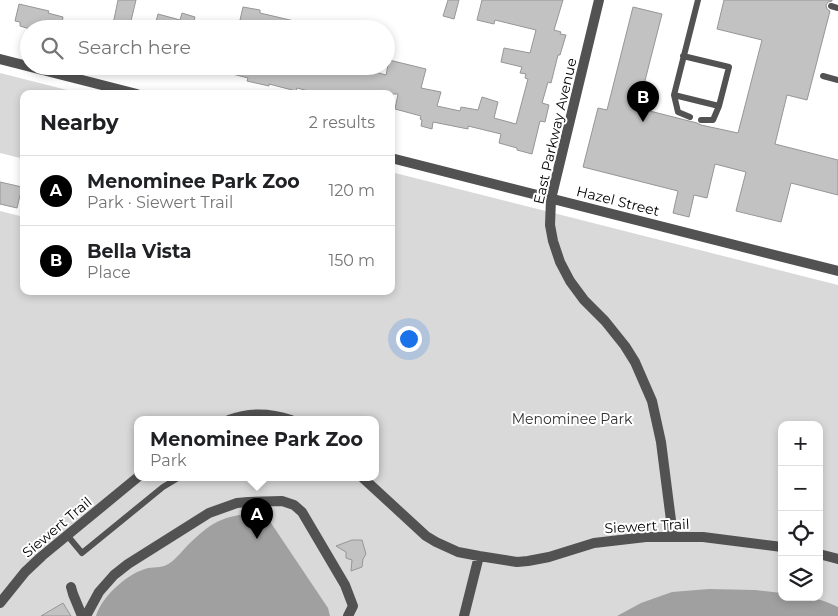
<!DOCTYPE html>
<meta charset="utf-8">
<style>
:root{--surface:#fff;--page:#f2f2f2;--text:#202124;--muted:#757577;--line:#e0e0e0;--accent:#000}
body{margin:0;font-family:Montserrat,sans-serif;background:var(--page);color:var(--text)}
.controls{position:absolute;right:15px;bottom:15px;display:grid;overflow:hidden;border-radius:10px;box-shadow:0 2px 8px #0003}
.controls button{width:45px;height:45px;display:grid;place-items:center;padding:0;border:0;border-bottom:1px solid var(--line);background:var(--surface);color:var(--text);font:25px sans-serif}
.you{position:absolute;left:408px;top:338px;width:18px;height:18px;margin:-12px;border:4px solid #fff;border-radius:50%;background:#1a73e8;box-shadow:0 0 0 8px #1a73e833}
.badge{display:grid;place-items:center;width:32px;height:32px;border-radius:50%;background:var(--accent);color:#fff;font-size:16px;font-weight:700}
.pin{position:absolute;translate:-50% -41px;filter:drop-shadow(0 1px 2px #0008)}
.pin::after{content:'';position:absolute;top:26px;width:18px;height:15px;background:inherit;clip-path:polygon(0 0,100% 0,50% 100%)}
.popup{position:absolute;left:134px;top:416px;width:245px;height:65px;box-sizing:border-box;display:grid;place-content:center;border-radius:10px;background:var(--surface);filter:drop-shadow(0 1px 4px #0005);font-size:16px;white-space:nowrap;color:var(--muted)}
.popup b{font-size:19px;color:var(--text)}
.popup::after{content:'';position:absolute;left:50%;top:100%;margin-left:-10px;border:10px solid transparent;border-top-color:var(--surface)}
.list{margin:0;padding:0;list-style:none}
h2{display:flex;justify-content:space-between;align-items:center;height:65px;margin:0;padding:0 20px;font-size:21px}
h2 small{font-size:16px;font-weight:400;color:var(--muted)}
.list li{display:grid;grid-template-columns:32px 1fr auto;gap:15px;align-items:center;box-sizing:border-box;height:70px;padding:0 20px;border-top:1px solid var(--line)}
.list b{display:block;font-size:19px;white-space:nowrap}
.list p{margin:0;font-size:16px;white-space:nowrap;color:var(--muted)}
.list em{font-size:16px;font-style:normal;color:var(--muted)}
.icon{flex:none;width:28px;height:28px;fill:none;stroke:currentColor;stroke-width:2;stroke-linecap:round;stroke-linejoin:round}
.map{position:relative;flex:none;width:838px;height:616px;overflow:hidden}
.search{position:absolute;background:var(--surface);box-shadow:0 2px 8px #0003;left:20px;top:20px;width:375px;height:55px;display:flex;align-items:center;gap:12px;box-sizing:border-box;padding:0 18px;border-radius:28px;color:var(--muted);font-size:19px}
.panel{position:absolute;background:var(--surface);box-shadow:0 2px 8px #0003;left:20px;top:90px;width:375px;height:205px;border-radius:10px}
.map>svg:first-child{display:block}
.green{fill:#d9d9d9;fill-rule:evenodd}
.water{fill:#a0a0a0}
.building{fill:#c2c2c2;stroke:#969696}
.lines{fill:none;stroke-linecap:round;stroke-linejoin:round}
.service{stroke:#525252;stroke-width:6}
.pedestrian{stroke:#525252;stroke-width:10}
.minor{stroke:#525252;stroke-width:10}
.labels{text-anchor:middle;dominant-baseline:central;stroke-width:4;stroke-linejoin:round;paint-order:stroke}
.street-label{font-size:14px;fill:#000;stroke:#fff}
.park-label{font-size:14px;fill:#303030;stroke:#fff}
</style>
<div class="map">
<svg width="838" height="616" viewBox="0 0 838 616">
<rect width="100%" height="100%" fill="#fff"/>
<path class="green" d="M0,73L83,94H24V159L0,153Z
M391,172L838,285V616H0V211L24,217V291H391ZM138,420H376V478H138ZM782,425H819V597H782Z"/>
<path class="water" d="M252,513H258L267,517L328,608L330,616H96C102,596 128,573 148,568C156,567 163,568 170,563C177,558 183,550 189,544C212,522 221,517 252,513Z
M709,589L755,590L782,593V597C805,597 816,596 838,607V616H617L641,603L672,592Z"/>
<path class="building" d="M118,0H136L129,29H112Z
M448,0H459L454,19L443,16Z
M482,0H563L554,30L561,32L560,34L566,35L560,55H558L551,83L548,82L542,103L549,105L545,122L540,121L532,154L517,150V148L499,143L501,134L468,126V129L433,122L432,129L421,126L422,120L420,119L421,116L395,109L398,94H320L297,88L296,91L269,84V86L247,81L248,78L217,70V66H338L372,74V71L386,75L389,60L426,69L421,88L441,92L437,106L460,111L461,107L478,110L482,97L498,102L494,118L516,124L528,79L525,78L526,74L520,73L522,67L501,62L504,48L530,53L536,30L495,20L494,24L477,20Z
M724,0H832V1L828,2L826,5L827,9L830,11L807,100L787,95L775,144L838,160V195L791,183L781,222L736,211L746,172L715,164L707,198L694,195L689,217L673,213L678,191L583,167L598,108L607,110L633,7L662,14L638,108L697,123L701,125L738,133L762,40L717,29Z
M19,4L49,11L48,13L63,17L61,29H30L20,26V22L15,21Z
M243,7L260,10V13L307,24V29H269L270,26L240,20Z
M182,13L195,17L193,24L199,25L198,29H154L158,14L180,20Z
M0,182L22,187L17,208L0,204Z
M352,540H362L366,554L363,559L362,567L351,571L352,560L346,558V552L336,546Z
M63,603L71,616H41Z"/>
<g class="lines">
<path class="service" d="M831,6L838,8
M683,56L729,67L719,106L674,95L698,0
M823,76L838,80
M674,95L678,112L690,117
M701,120H713L719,106
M67,535L82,553L163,487L178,478"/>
<path class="pedestrian" d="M71,587L73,594L82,616
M86,616L99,592L114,575L128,564L209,513L237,503L248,502L282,501L294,505L302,512L345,585L353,606L348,616"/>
<path class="minor" d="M599,0L551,199L550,225L553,241L560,262L570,281L584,300L605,321L625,346L635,362L652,401L661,442L673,536
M0,59L137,94
M391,158L838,271
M229,420C250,412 270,413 291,420
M363,478L426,536L436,542L458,552L479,556L517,562L528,561L549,557L594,543L646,537H703L782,547
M819,554L838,559
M0,603L25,572L42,556L138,477
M464,616L479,556"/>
</g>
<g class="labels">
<g class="street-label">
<text transform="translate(555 131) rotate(-77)">East Parkway Avenue</text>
<text transform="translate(618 201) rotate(14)">Hazel Street</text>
<text transform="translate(647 526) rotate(-3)">Siewert Trail</text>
<text transform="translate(57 527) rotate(-40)">Siewert Trail</text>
</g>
<g class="park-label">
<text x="572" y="419">Menominee Park</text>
</g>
</g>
</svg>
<div class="controls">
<button>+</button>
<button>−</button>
<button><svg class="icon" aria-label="locate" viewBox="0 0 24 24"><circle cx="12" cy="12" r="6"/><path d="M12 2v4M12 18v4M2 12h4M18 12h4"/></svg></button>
<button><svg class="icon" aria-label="layers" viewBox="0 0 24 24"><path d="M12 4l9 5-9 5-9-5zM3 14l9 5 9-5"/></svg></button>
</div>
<div class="you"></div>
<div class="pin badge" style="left:257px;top:539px">A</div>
<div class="popup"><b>Menominee Park Zoo</b>Park</div>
<div class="pin badge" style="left:643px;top:122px">B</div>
<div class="search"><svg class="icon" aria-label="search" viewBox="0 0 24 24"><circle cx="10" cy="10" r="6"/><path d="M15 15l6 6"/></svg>Search here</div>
<section class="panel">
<h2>Nearby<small>2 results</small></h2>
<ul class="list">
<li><span class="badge">A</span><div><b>Menominee Park Zoo</b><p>Park · Siewert Trail</p></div><em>120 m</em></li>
<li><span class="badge">B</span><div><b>Bella Vista</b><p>Place</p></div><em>150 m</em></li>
</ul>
</section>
</div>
